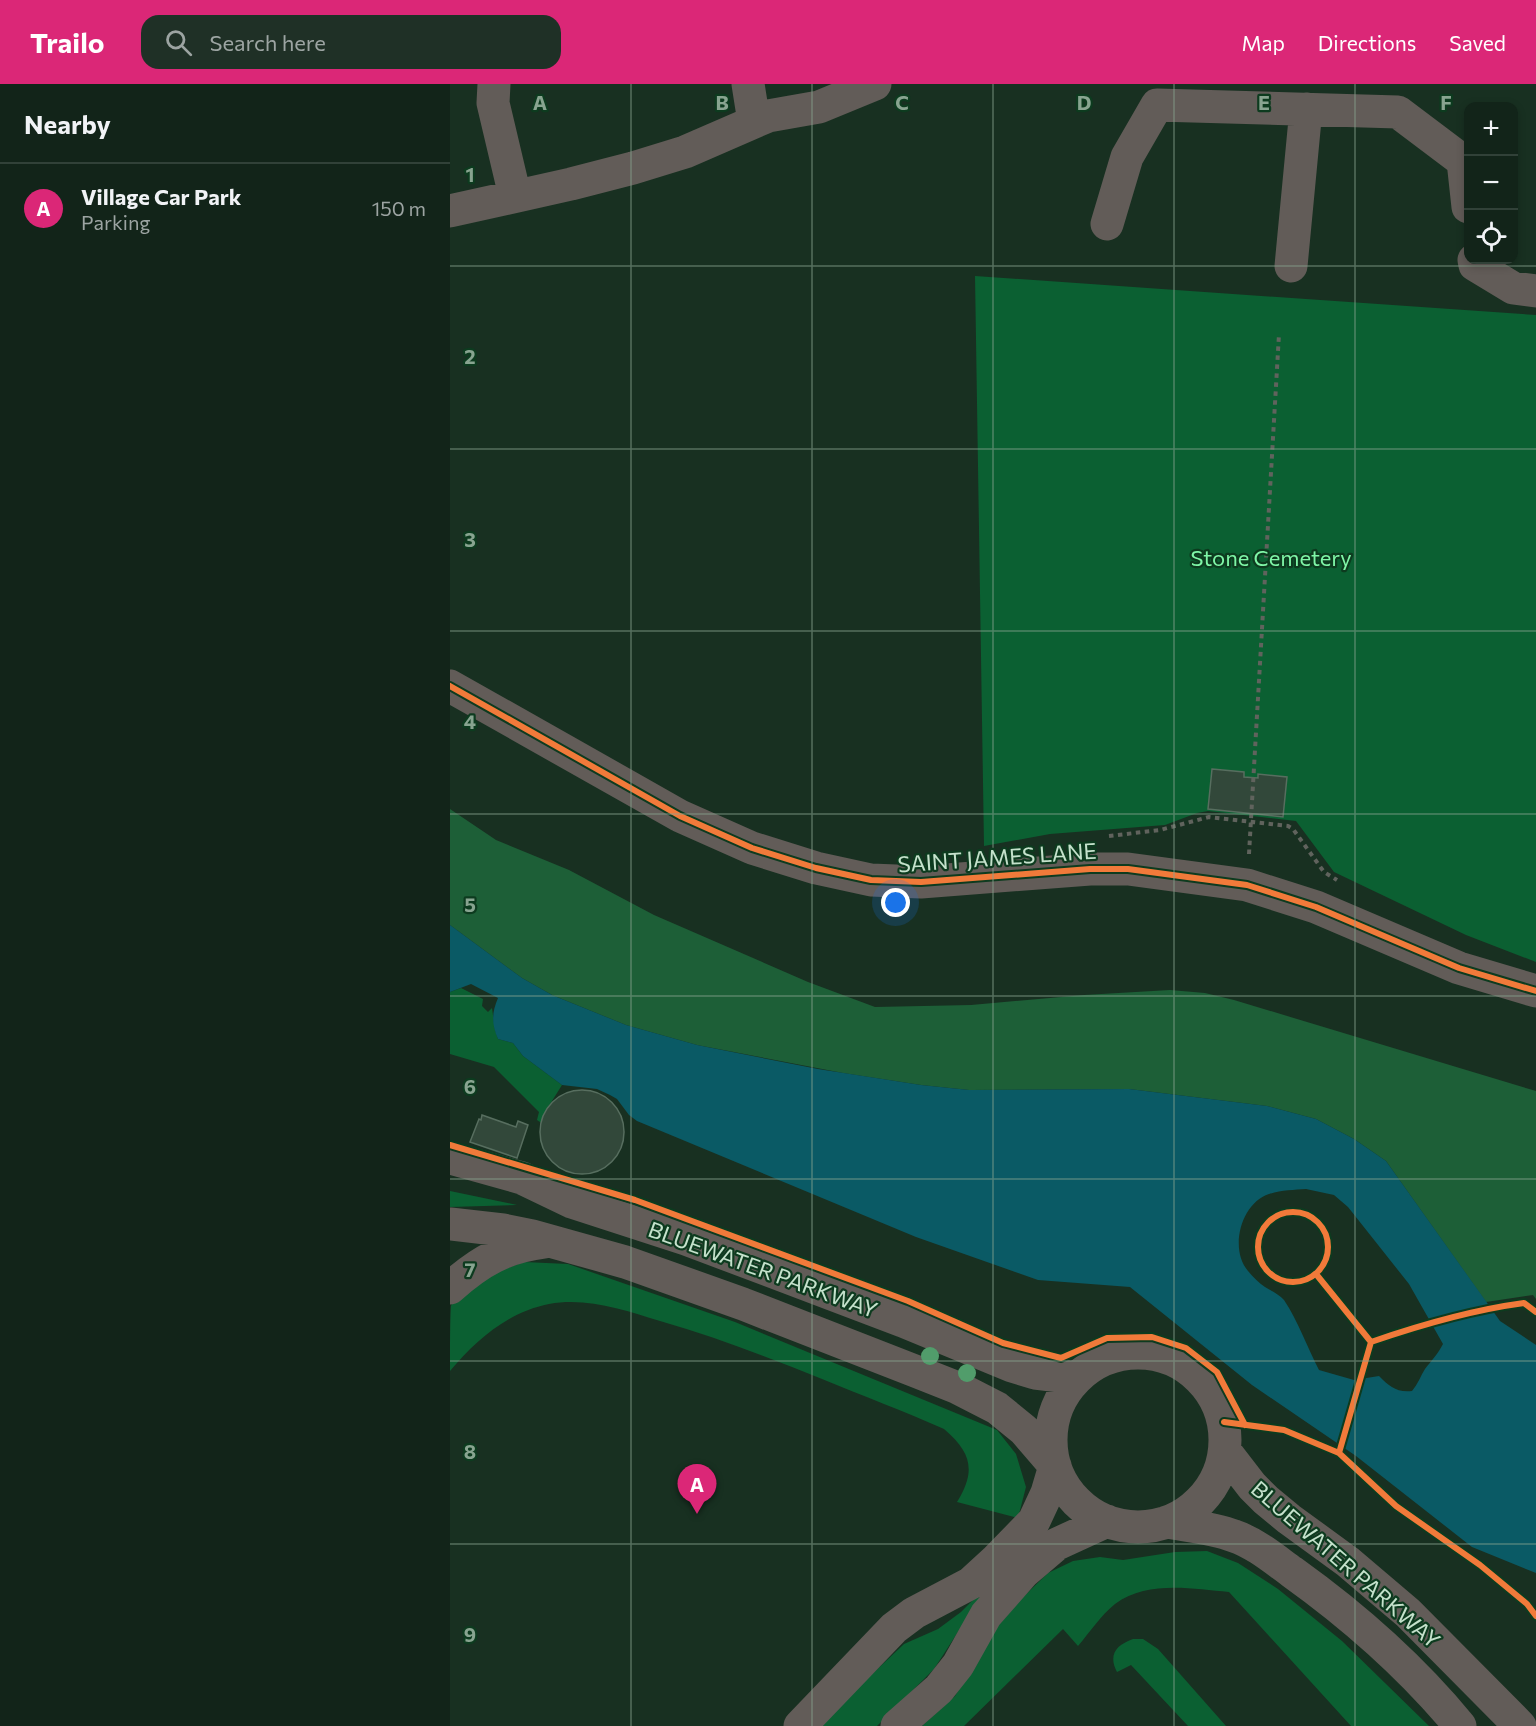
<!DOCTYPE html>
<meta charset="utf-8">
<style>
:root{--surface:#122419;--page:#1f3026;--text:#f1f3f6;--muted:#9ca4a2;--line:#314138;--accent:#db2777}
body{margin:0;font-family:Commissioner,sans-serif;background:var(--page);color:var(--text)}
.controls{position:absolute;right:18px;top:18px;display:grid;overflow:hidden;border-radius:12px;box-shadow:0 3px 9px #0003}
.controls button{width:54px;height:54px;display:grid;place-items:center;padding:0;border:0;border-bottom:2px solid var(--line);background:var(--surface);color:var(--text);font:30px sans-serif}
.you{position:absolute;left:446px;top:819px;width:21px;height:21px;margin:-15px;border:4px solid #fff;border-radius:50%;background:#1a73e8;box-shadow:0 0 0 9px #1a73e833}
.badge{display:grid;place-items:center;width:39px;height:39px;border-radius:50%;background:var(--accent);color:#fff;font-size:20px;font-weight:700}
.pin{position:absolute;translate:-50% -50px;filter:drop-shadow(0 2px 3px #0008)}
.pin::after{content:'';position:absolute;top:32px;width:21px;height:18px;background:inherit;clip-path:polygon(0 0,100% 0,50% 100%)}
.list{margin:0;padding:0;list-style:none}
h2{display:flex;justify-content:space-between;align-items:center;height:78px;margin:0;padding:0 24px;font-size:26px}
h2 small{font-size:20px;font-weight:400;color:var(--muted)}
.list li{display:grid;grid-template-columns:39px 1fr auto;gap:18px;align-items:center;box-sizing:border-box;height:90px;padding:0 24px;border-top:2px solid var(--line)}
.list b{display:block;font-size:22px;white-space:nowrap}
.list p{margin:0;font-size:20px;white-space:nowrap;color:var(--muted)}
.list em{font-size:20px;font-style:normal;color:var(--muted)}
.icon{flex:none;width:33px;height:33px;fill:none;stroke:currentColor;stroke-width:2;stroke-linecap:round;stroke-linejoin:round}
.map{position:relative;flex:none;width:1086px;height:1642px;overflow:hidden}
header{display:flex;align-items:center;gap:36px;box-sizing:border-box;height:84px;padding:0 30px;background:var(--accent);color:#fff}
header strong{font-size:28px}
nav{display:flex;gap:33px;margin-inline-start:auto;font-size:21px}
.search{width:420px;height:54px;background:var(--page);display:flex;align-items:center;gap:15px;box-sizing:border-box;padding:0 21px;border-radius:18px;color:var(--muted);font-size:22px}
main{display:flex}
aside{flex:1;background:var(--surface)}
.map>svg:first-child{display:block}
.green{fill:#0b6032}
.forest{fill:#1d5f37}
.water{fill:#0a5a65;fill-rule:evenodd}
.building{fill:#32483a;stroke:#576e5f;stroke-width:1.5}
.lines{fill:none;stroke-linecap:round;stroke-linejoin:round}
.path{stroke:#60635d;stroke-width:4;stroke-dasharray:4.5 4.5;stroke-linecap:butt}
.minor{stroke:#625c58;stroke-width:33}
.cycleway-casing{stroke:#0d3b1f;stroke-width:10}
.cycleway{stroke:#f17a3a;stroke-width:6}
.tree{fill:#519d6b}
.grid{fill:none;stroke:#88a490;stroke-width:1.5;stroke-opacity:0.55}
.labels{text-anchor:middle;dominant-baseline:central;stroke-width:4.5;stroke-linejoin:round;paint-order:stroke}
.park-label{font-size:22px;fill:#7ff6a7;stroke:#0d3b1f}
.street-label{font-size:22px;fill:#c5e2cc;stroke:#0d3b1f}
.grid-label{font-size:20px;text-anchor:middle;font-weight:bold;fill:#88a490;stroke:#0d3b1f;stroke-width:4.5;stroke-linejoin:round;paint-order:stroke}
</style>
<header>
<strong>Trailo</strong>
<div class="search"><svg class="icon" aria-label="search" viewBox="0 0 24 24"><circle cx="10" cy="10" r="6"/><path d="M15 15l6 6"/></svg>Search here</div>
<nav><a>Map</a><a>Directions</a><a>Saved</a></nav>
</header>
<main>
<aside>
<h2>Nearby<small></small></h2>
<ul class="list">
<li><span class="badge">A</span><div><b>Village Car Park</b><p>Parking</p></div><em>150 m</em></li>
</ul>
</aside>
<div class="map">
<svg width="1086" height="1642" viewBox="0 0 1086 1642">
<rect width="100%" height="100%" fill="#183021"/>
<path class="green" d="M525,192L1086,231V878L1016,851L884,788L846,737L758,727L747,729L715,741L600,750L534,762Z
M11,904L33,915L32,922L38,928L42,924L45,946L48,955L63,959L73,972L112,1001L92,1033L93,1040L87,1036L89,1028L44,983L0,970V908Z
M0,1107L67,1121L0,1123Z
M74,1178L118,1180L285,1238L547,1346L566,1370L576,1403L568,1434L507,1418C526,1387 522,1369 494,1345C454,1327 413,1312 372,1295C319,1274 266,1253 210,1237C174,1226 137,1213 99,1220C58,1228 26,1256 0,1287C0,1274 0,1232 1,1222C9,1199 53,1186 74,1178Z
M757,1467L788,1479L828,1505L892,1557L979,1642H901L779,1508C742,1505 698,1496 665,1520C651,1531 640,1548 628,1562L613,1545L514,1642H472L505,1612L538,1554L568,1518L598,1489L623,1477L650,1473L673,1476L725,1468Z
M539,1500L484,1585L427,1642H367L454,1560L488,1545L511,1528Z
M683,1555H693L708,1565L776,1642H738L681,1581L667,1588C658,1571 666,1561 683,1555Z"/>
<path class="forest" d="M0,725L46,756L119,786L204,831L358,898L425,923L521,921L634,911L720,906L755,909L784,916L1086,1007V1215L1083,1211L1036,1218L936,1077L904,1055L866,1035L817,1022L679,1005L519,1006L471,1001L393,989L247,961L176,941L102,911L72,894L0,841Z"/>
<path class="water" d="M0,841L72,894L102,911L176,941L247,961L368,985L471,1001L519,1006L679,1005L817,1022L866,1035L904,1055L936,1077L1050,1237L1086,1261V1489L1022,1463L906,1372L802,1301L680,1203L588,1196L466,1153L187,1037L179,1031L167,1015L160,1011L147,1005L112,1001L73,972L63,959L48,955C41,939 42,928 48,914L21,900L0,908ZM856,1105L884,1111L898,1123L959,1200L993,1260C988,1270 981,1277 975,1285C970,1293 968,1300 962,1307C947,1309 939,1302 929,1292L904,1296L869,1286C857,1263 848,1237 834,1216C829,1210 821,1207 815,1203C809,1199 803,1193 798,1187C779,1165 791,1119 819,1110C831,1106 844,1106 856,1105Z"/>
<path class="building" d="M762,685L794,688V693L808,694V690L837,693L833,733L758,725Z
M90 1048a42 42 0 1 1 84 0a42 42 0 1 1-84 0Z
M32,1031L66,1043L68,1037L78,1041L67,1074L20,1058L29,1035L31,1036Z"/>
<g class="lines">
<path class="path" d="M659,752L710,746L759,733L838,742L843,745L874,788L887,796
M799,770L829,250"/>
<path class="minor" d="M44,0L43,19L65,112
M298,0L304,38
M0,127L121,100L183,84L235,68L318,32L369,23L425,0
M657,140L677,73L707,21L948,28L1013,77L1018,123
M1024,176L1025,181L1063,204L1086,207
M841,182L856,25
M0,602L230,732L302,764L366,784L421,796L471,798L640,785H678L797,801L866,823L1009,884L1086,907
M0,1074L72,1094L122,1118L236,1155L453,1237L562,1282L585,1289L627,1294
M0,1140L53,1146L82,1152L175,1178L293,1220L465,1287L508,1304L547,1324L574,1346L605,1382L597,1409L584,1437L545,1477L521,1499L464,1529L444,1544L350,1642
M0,1204C30,1177 55,1163 95,1158
M601 1356a87 87 0 1 1 174 0a87 87 0 1 1-174 0Z
M775,1367L802,1402L816,1416L839,1435L898,1478L958,1529L1070,1642
M717,1438C739,1442 763,1444 784,1452C805,1459 824,1475 842,1488C902,1531 963,1585 1010,1642
M447,1642L489,1605L508,1581L536,1531L573,1489L607,1460L657,1437"/>
<defs>
<path id="cycleway" d="M0,602L230,732L302,764L366,784L421,796L471,798L640,785H678L797,801L866,823L1009,884L1086,907
M0,1061L185,1116L458,1217L553,1259L611,1274L657,1254L702,1253L736,1264L767,1288L795,1341
M808 1163a35 35 0 1 1 70 0a35 35 0 1 1-70 0Z
M866,1190L921,1258
M774,1338L834,1346L889,1369L946,1422L1030,1481L1077,1520L1086,1532
M889,1369L921,1258C970,1241 1022,1226 1074,1219L1086,1228"/>
</defs>
<use href="#cycleway" class="cycleway-casing"/>
<use href="#cycleway" class="cycleway"/>
</g>
<g class="tree">
<circle cx="480" cy="1272" r="9"/>
<circle cx="517" cy="1289" r="9"/>
</g>
<path class="grid" d="M181,0V1642M362,0V1642M543,0V1642M724,0V1642M905,0V1642M0,182H1086M0,365H1086M0,547H1086M0,730H1086M0,912H1086M0,1095H1086M0,1277H1086M0,1460H1086"/>
<g class="labels">
<g class="park-label">
<text x="821" y="473">Stone Cemetery</text>
</g>
<g class="street-label">
<text transform="translate(547 773) rotate(-4)">SAINT JAMES LANE</text>
<text transform="translate(313 1185) rotate(20)">BLUEWATER PARKWAY</text>
<text transform="translate(896 1480) rotate(41)">BLUEWATER PARKWAY</text>
</g>
</g>
<g class="grid-label">
<text x="90" y="26">A</text>
<text x="272" y="26">B</text>
<text x="452" y="26">C</text>
<text x="634" y="26">D</text>
<text x="814" y="26">E</text>
<text x="996" y="26">F</text>
<text x="20" y="98">1</text>
<text x="20" y="280">2</text>
<text x="20" y="463">3</text>
<text x="20" y="645">4</text>
<text x="20" y="828">5</text>
<text x="20" y="1010">6</text>
<text x="20" y="1193">7</text>
<text x="20" y="1375">8</text>
<text x="20" y="1558">9</text>
</g>
</svg>
<div class="controls">
<button>+</button>
<button>−</button>
<button><svg class="icon" aria-label="locate" viewBox="0 0 24 24"><circle cx="12" cy="12" r="6"/><path d="M12 2v4M12 18v4M2 12h4M18 12h4"/></svg></button>
</div>
<div class="you"></div>
<div class="pin badge" style="left:247px;top:1430px">A</div>
</div>
</main>
